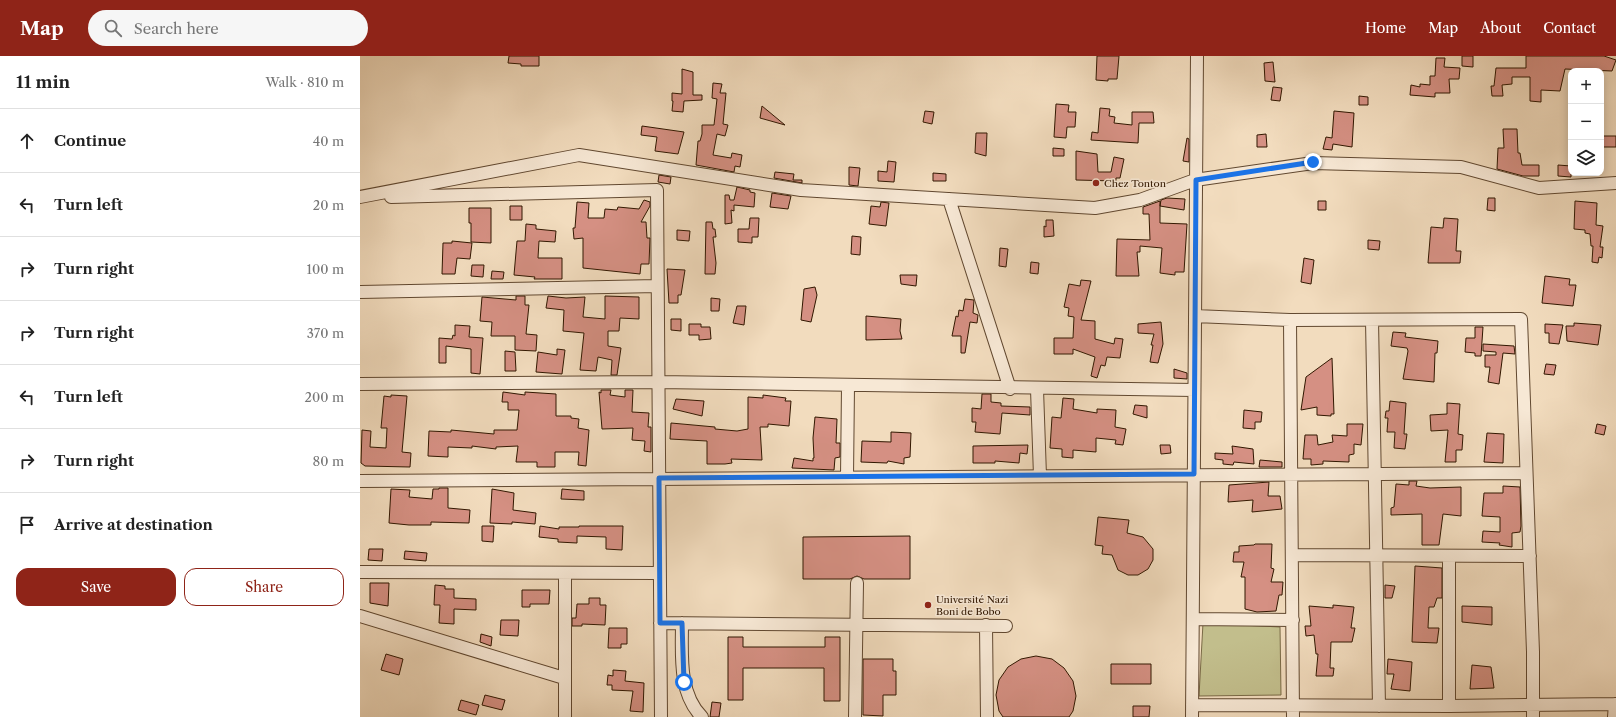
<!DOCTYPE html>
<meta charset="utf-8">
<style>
:root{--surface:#fff;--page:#f6f6f6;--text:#222;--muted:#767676;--line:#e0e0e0;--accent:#8f2418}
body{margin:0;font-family:"Libre Caslon Text",serif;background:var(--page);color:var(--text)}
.controls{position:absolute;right:12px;top:12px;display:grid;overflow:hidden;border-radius:8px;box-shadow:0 2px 10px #0003}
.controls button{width:36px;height:36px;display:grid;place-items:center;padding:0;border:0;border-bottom:1px solid var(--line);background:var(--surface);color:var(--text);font:20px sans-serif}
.stop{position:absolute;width:12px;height:12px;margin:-9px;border:3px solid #1a73e8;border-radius:50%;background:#fff}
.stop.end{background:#1a73e8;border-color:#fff;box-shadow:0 1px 4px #0008}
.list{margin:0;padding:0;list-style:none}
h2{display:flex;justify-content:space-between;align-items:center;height:52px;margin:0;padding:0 16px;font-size:17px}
h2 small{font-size:13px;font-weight:400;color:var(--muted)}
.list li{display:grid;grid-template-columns:26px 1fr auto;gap:12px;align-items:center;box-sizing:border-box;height:64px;padding:0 16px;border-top:1px solid var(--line)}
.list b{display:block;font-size:15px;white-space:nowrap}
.list em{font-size:13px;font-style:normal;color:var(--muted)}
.actions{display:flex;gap:8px;padding:12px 16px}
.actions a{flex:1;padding:9px 0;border:1px solid var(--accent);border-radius:12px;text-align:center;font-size:14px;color:var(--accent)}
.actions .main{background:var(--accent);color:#fff}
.icon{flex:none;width:22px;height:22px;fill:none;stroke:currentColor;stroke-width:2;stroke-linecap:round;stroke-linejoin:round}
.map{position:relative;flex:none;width:1256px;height:661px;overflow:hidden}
header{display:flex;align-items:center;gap:24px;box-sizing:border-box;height:56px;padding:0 20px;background:var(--accent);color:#fff}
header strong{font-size:19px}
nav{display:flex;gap:22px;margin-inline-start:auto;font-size:14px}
.search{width:280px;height:36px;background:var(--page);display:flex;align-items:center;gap:10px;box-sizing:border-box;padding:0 14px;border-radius:22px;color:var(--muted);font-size:15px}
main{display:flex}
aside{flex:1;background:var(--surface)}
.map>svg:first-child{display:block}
.green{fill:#c2be8c;stroke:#7a6a46}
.building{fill:#d59083;stroke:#311700}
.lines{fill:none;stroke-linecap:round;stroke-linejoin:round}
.minor-casing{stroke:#614830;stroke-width:14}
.minor{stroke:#f7e8d5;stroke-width:12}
.route{stroke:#1a73e8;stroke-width:5}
.poi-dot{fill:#8f2418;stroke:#f7e8d5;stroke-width:1.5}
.labels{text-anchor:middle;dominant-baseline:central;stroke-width:3;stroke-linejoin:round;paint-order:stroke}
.poi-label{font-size:10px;fill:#311700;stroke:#f7e8d5;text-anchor:start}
</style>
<header>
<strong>Map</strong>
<div class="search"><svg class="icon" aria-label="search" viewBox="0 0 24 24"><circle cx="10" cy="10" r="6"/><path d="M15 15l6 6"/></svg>Search here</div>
<nav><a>Home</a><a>Map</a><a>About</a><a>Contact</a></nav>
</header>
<main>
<aside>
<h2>11 min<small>Walk · 810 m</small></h2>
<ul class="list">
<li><svg class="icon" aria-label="ahead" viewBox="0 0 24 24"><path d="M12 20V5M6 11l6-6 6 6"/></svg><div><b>Continue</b></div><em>40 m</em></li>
<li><svg class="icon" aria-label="left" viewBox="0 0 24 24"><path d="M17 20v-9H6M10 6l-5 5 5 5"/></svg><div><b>Turn left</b></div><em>20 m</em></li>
<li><svg class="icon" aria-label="right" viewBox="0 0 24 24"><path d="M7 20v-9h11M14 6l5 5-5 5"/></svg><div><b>Turn right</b></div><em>100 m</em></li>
<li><svg class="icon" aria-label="right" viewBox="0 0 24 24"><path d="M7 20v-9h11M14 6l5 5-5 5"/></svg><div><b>Turn right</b></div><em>370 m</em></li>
<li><svg class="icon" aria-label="left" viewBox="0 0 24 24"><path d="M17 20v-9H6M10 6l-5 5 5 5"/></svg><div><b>Turn left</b></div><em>200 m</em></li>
<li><svg class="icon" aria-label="right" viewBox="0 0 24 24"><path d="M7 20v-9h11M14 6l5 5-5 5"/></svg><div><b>Turn right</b></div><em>80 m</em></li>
<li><svg class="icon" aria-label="arrive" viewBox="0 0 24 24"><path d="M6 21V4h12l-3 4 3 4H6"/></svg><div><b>Arrive at destination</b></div></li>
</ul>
<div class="actions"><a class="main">Save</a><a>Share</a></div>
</aside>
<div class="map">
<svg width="1256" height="661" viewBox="0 0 1256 661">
<rect width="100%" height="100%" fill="#f2dcbe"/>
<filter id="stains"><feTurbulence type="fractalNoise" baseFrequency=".005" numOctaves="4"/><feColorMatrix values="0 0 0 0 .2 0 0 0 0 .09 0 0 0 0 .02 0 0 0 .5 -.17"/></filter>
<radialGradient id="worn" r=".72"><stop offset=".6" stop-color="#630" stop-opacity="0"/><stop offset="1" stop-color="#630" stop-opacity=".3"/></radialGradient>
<path class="green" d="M843,567L920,571L921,639L839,640Z"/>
<path class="building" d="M149,0H179V10H161V8L148,7Z
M737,0H759L757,23H748V25L736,24Z
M1102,0H1113V11L1102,10Z
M1166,0H1244L1256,4L1252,15L1205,13L1200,35L1181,34V46L1170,45V21H1152V28L1142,29L1143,40H1132L1131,30H1134L1136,12H1166Z
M1076,2H1085L1084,11L1100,12L1099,23H1089L1090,37H1075V41L1050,39L1051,29L1060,31V28L1070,29V20H1075Z
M913,6L915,26L905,25L904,7Z
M322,13L333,16V39H342V44L324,45L323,56L312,55L313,45H312V37L322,38Z
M353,27L362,28L360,37H366L363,68L368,69L365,80L357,78L353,99L371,102L372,97L382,99L380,111L375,110L374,116L336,109L338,85H340L342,78V69H354L357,43L352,42Z
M913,31L922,32L920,45L911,44Z
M999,40L1008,41V49H999Z
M696,48L709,49L708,56H716L715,71H707L706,82L694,81Z
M402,50L425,69L400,62Z
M740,52L750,53L749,60L755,61L754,67L772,69V56H793L794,67H779L778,87L731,84L732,76L738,77Z
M565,55L574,56L572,68L563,66Z
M974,55L994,57L992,91L973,88L972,94L963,93L966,81L972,82Z
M282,70L324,76L318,98L295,95L297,81L281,79Z
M1143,73H1157L1158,97H1160L1162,109H1179V120H1163L1137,113L1138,92H1144Z
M616,77H627L626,100L615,97Z
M906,78L907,91H897V79Z
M1241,80H1256V91H1241Z
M827,82L829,83V106L823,105Z
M693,92L704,93V100H693Z
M716,95L737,98L738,116H751L754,101L764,103L760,122H756V125L716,124Z
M528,105L536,106L534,126L518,125V115L527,116Z
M1198,109L1211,110V121L1198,120Z
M489,111L500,112L498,130L489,129Z
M415,116L434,118L433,124H442V127L414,122Z
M573,117L586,118V125H573Z
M299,119L311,121L310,128L298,126Z
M377,131L390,134V136L395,137L394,151L374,149V155L371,154L372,167L365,168V139H369L370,144H374Z
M412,137L431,140L428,153L410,151Z
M807,142L825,143L824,154L800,150L801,144Z
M1128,142H1135V155L1127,154Z
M284,144L290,146V150L281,166H286L287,182H290L289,208H281L280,218L223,212V182L214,183L213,172H215L217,146L229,147L228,162H244L245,153L257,154L258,151L279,153Z
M800,145V167L827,168L824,216H815V219L800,217L802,192L780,190V196H777L779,220H756L757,183L790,184L789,158H783V151Z
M958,145H966V154H958Z
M1215,145L1237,147L1236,169L1243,170L1240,191H1243L1242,202L1239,201L1238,207L1232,206L1233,190H1231L1230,178L1225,177V174L1214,173Z
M521,146L529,147L526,170L509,168L511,150L520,151Z
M150,150H162V164H150Z
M109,152H131V187L111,186V167H109Z
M390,162H399L398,181H392V187L378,186V173H389Z
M1084,162L1098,163L1096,195H1101L1100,207H1068L1071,171L1083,172Z
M686,164H693L694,180L684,181V170L686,171Z
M346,166H352L353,173H355L356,181H353L356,207L355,218H345Z
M166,168L176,169V173L196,175L195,186L179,185L178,202H202V223H174L175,221L154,219L157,185H165Z
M317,174L330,175L329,185L317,184Z
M492,180L501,181L500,199L491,198Z
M1008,184L1020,185L1019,194L1008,193Z
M92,185L112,187L110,203L97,202L95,218H82L83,187H92Z
M640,192L648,193L646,211L639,210Z
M944,202L954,204L951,228L941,226Z
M671,206L679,207L678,218L670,217Z
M112,209H124L123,221L111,220Z
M307,213L325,214L321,239H318V247H309Z
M132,215L144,216L143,223H131Z
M540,219H557L556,230L541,228Z
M1185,220L1210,223L1209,229H1216L1213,250L1182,247Z
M721,224L731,225L721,264L735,265V283L754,288L755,282L763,283L760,302L747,301L745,310L741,309L737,322L731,320L735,301L713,293V298H694V282H713L714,261L708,260L709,252L704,251L709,228L720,230Z
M455,231L457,239L451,266L441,264L444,233Z
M156,240H165V249H169L166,278L177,279L176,295L155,294V280H131L132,266L120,265L122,241L156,244Z
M188,240L206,242L225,241L223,261L245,263V240L279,241V263L260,262L259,275H248V290L261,292L257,319H251L252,304L238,301L236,315L220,314L224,277L203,275L204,254L186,252Z
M351,242L360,243L359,255H351Z
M605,243L614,244L613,257L618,259L617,267L610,266L605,297H601V280H592L596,260L598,261L599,254L603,255Z
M377,250H386L384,269L373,267Z
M506,260L541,263L540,275L542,283L506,284Z
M311,263H321V275L311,274Z
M801,266L803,288L798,307L790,306L793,289H791L794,278L778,277V268Z
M1214,267L1241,269L1238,289L1207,285L1206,270H1214Z
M329,268H341V271H350L351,283L339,284V279H329Z
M1185,268L1203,269L1199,288L1189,287V277H1185Z
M95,269L110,270L109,281L123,282L120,318L111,317V293L86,290V307H79V282L92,283L93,279L95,280Z
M1115,271H1123L1121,300H1115V297L1105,296L1106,282H1115Z
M1033,276L1046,277L1045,281L1078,285L1077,297H1075L1074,326L1043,323L1048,295L1047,292L1031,290Z
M1123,288L1154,290L1155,298L1143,297L1139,328L1128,326L1130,311H1125V299H1136V296L1123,295Z
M197,293L205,294L202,318L176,316L178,296L197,299Z
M145,295L155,296L156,315H145Z
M972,302L974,358H971V360L957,359V351L941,354L946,321Z
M1186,308L1196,309L1194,319L1184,318Z
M814,313L827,317V323L814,322Z
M241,334H251L250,339L265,341V334H273L272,356L289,357L288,371H291V396L284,395L285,385L272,384L273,372L242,373L239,336L241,337Z
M143,336L165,339V336L196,338V360H211V362L219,363L218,372L229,374L226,410L218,409L219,396H195V411H177V406H156L158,390L136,391V393L112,390V392L88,391V401L68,400L69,375L91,376V374L134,378V374H157L159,354H148V346H142Z
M622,338H631V346L641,347V350L670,351V359L642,357L640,378L615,376L616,366H612V352L621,353Z
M31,339L47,340L42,396L51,397L50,411L5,410L1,407L2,374L11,375L10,391L26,392L27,372H21L24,340L31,341Z
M403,339L426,342L425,345H431L429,370L408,368V371H400L402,404L371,403L372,407L365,408H347V385L310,383L311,367L355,371V373L377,375L388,373V341L403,342Z
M703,342L714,343L713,353L737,357V353L756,354L755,371L766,373L763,389L755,388L756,384L736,382V396L713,394V402L702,401V393L690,392L692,361L701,362Z
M316,343L344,345L342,360L313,353Z
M1030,345L1046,347L1044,378H1047L1045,393L1034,392L1035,376H1027L1028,362H1025L1026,355H1029Z
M1087,347L1100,348L1098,378L1103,379L1102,394H1096V406H1085L1088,374L1071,375L1070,359L1087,358Z
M775,349L787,350V362L773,358Z
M884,354L902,356L901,366H895V373L883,372Z
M455,361L477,363L476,387H480V401L475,402L474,414L432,412L434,402L453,405V402H454L453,382Z
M987,368H1003L1001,389L994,388V398L989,399V406L963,405V408L951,409V403H943L945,379H957L958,389L973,386L972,379L987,380Z
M1237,368L1246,370L1244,379L1235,377Z
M531,376L551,377L550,401L544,402V408L528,405L527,407L501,406L502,385L531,386Z
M1127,377L1144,378L1143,407L1124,406Z
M668,389L667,398L660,397L659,407L635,405V407H613V390Z
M800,389H810L811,397L801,398Z
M872,390L893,393L894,408L874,406L873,409L863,408V404L855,403V397L873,398Z
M900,404L922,406V411H899Z
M1049,425H1057L1056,430L1070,432L1101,431V460L1083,458L1079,489H1062V458L1031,459V452L1034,451L1036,428L1049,429Z
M909,426L908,440H920L922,453L892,456L893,444L868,446L869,429Z
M1143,430L1160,431L1161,470L1160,476L1152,477V491L1139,489L1140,487L1122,486L1123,475L1140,476V461L1122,460L1124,437H1143Z
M79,432H88V452L110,454L109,467L71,466V469H49L29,467L31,433L50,434L49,441L72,443L73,433H79Z
M132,433L154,437L153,454L176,457L175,468L152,466V468L130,467Z
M202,433L224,435V444L201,443Z
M738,461L769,464L767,477L783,481L793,493V504L788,513L778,519H768L758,514L752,499L742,498L743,490L735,489Z
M122,470H134L133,486L122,485Z
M180,470L199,473V471H219V470H263L262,494L246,493V481L217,480V487L198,486V483L179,481Z
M550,480V523H504L497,520L490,523H443V481Z
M895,488H912L911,512L914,513L911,526H923L922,539H919L916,555L897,556L885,553V521H881L884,506H873L874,496H879V490L894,489Z
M9,493H23L22,505L8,504Z
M45,495L67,497L66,505L44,503Z
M1055,510L1082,512V542H1077L1074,551H1069L1068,572H1079L1077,587L1052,586Z
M10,527H29L28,550L10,547Z
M75,529L85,530V533H94V542L116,543V554L94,553V568L79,567L80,549H74Z
M1025,529L1035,530L1032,542H1025Z
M162,534H190L189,548H170V551H162Z
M229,542H240V549H246L245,569L222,568V570H212V562H216L217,548H229Z
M973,549L994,551L991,572H995L992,586H971L970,612H974L973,620H956L958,598H956L954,579L946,580L945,570H951L949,550L973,552Z
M1102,550L1132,551V569L1102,566Z
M141,564H159L158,580L140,579Z
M249,572H267V588H261V592H248Z
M121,578L132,581L131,590L120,586Z
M368,581H383V591H465V581H480V645H464V612H383V644H368Z
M26,598L43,603L39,619L21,614Z
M676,600L692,603L704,612L713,625L716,640L713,655L709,661H643L639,655L636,639L639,624L648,611L661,603Z
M503,603H533V615H536V639H523V660L503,659Z
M1028,603L1052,606L1050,635L1031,633L1034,618H1027Z
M751,608H791V628H751Z
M1112,609L1131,611L1134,632L1110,633Z
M253,614L266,615L265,625L284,627L283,656L270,655L273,635L252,634V629H247L248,619L253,620Z
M125,639L145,644L142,654L122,649Z
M101,644L119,649L116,659L98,654Z
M352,646L361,647L359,661H350Z
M773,650H790L789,661H773Z"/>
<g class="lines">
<defs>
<path id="minor" d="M0,141L219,99L441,134L735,152L780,144L835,124L953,107L1101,111L1179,132L1256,127
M31,141L297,134L301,661
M589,143L650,333
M0,236L297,230
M835,260L930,264L1161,263L1173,596V661
M930,264L933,661
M1012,264L1019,650
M0,328L298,326L834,334
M677,333L680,420
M487,421L488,330
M0,425L1166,417
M932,499L1170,500
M1089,500V650
M0,516L299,517
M0,560L204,622
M833,563L933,564
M300,567L646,570
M322,567C322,598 318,637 342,661
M626,569L627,661
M832,649L1089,650L1256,648
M205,661V518
M495,661L497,527
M832,661L837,0
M1254,661L1255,648"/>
</defs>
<use href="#minor" class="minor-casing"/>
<use href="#minor" class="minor"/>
</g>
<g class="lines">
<path class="route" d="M324,626L322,567H300L299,422L834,418L836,124L953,106"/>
</g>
<g class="poi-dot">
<circle cx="736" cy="127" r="4"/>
<circle cx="568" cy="549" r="4"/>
</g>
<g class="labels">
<g class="poi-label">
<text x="744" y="127">Chez Tonton</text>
<text x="576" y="543">Université Nazi<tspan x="576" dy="12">Boni de Bobo</tspan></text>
</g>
</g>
<rect width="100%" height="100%" filter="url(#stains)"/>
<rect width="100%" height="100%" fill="url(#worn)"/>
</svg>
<div class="controls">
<button>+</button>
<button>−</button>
<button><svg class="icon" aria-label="layers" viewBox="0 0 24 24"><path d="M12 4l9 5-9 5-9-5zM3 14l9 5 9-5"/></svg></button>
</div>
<div class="stop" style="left:324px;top:626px"></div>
<div class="stop end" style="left:953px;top:106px"></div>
</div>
</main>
